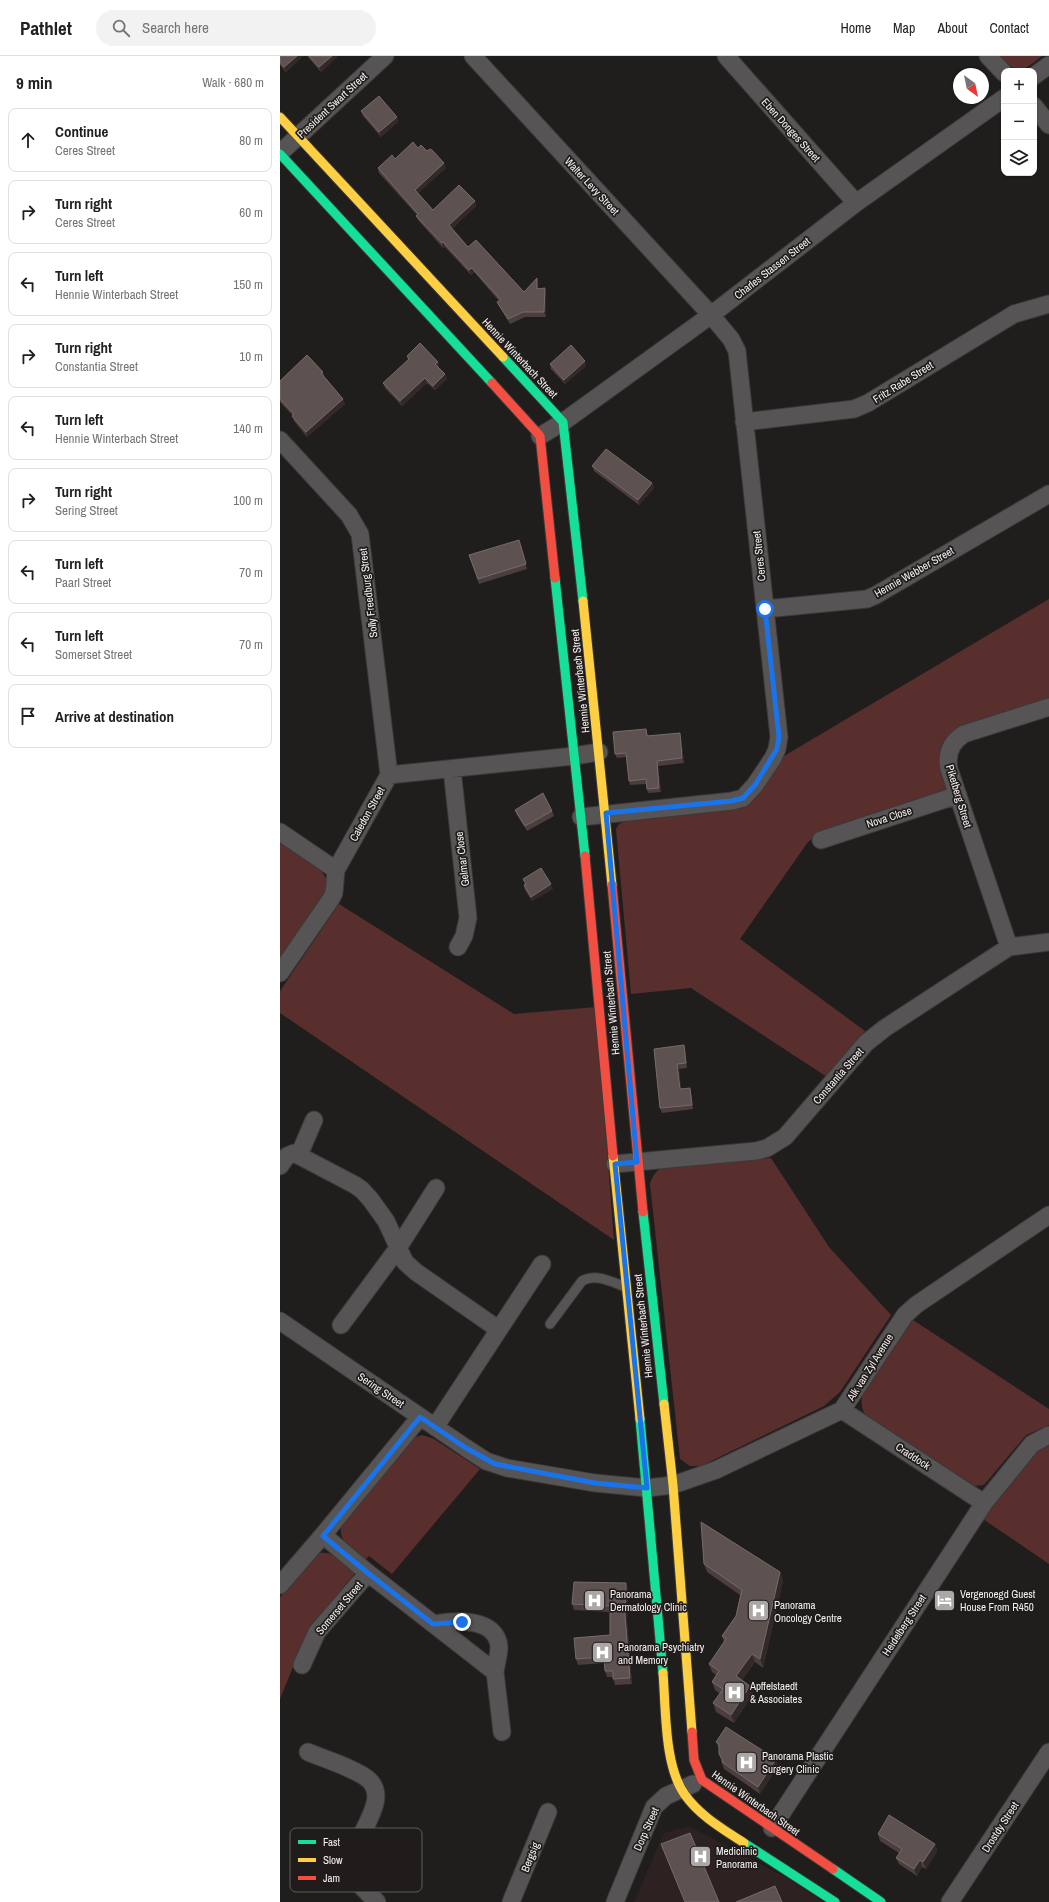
<!DOCTYPE html>
<meta charset="utf-8">
<style>
:root{--surface:#fff;--page:#f2f2f2;--text:#202124;--muted:#757577;--line:#e0e0e0}
body{margin:0;font-family:"Archivo Narrow",sans-serif;background:var(--page);color:var(--text)}
.controls{position:absolute;right:12px;top:12px;display:grid;overflow:hidden;border-radius:8px;box-shadow:0 1px 3px #0004}
.controls button{width:36px;height:36px;display:grid;place-items:center;padding:0;border:0;border-bottom:1px solid var(--line);background:var(--surface);color:var(--text);font:20px sans-serif}
.compass{position:absolute;left:673px;top:12px;width:36px;height:36px;border-radius:50%;background:var(--surface);box-shadow:0 1px 3px #0004;rotate:147deg}
.stop{position:absolute;width:12px;height:12px;margin:-9px;border:3px solid #1a73e8;border-radius:50%;background:#fff}
.stop.end{background:#1a73e8;border-color:#fff;box-shadow:0 1px 4px #0008}
.list{margin:0;padding:0;list-style:none}
h2{display:flex;justify-content:space-between;align-items:center;height:52px;margin:0;padding:0 16px;font-size:17px}
h2 small{font-size:13px;font-weight:400;color:var(--muted)}
.list li{display:grid;grid-template-columns:26px 1fr auto;gap:12px;align-items:center;box-sizing:border-box;height:64px;margin:0 8px 8px;padding:0 8px;border:1px solid var(--line);border-radius:8px}
.list b{display:block;font-size:15px;white-space:nowrap}
.list p{margin:0;font-size:13px;white-space:nowrap;color:var(--muted)}
.list em{font-size:13px;font-style:normal;color:var(--muted)}
.icon{flex:none;width:22px;height:22px;fill:none;stroke:currentColor;stroke-width:2;stroke-linecap:round;stroke-linejoin:round}
.map{position:relative;flex:none;width:769px;height:1846px;overflow:hidden}
header{display:flex;align-items:center;gap:24px;box-sizing:border-box;height:56px;padding:0 20px;background:var(--surface);border-bottom:1px solid var(--line)}
header strong{font-size:19px}
nav{display:flex;gap:22px;margin-inline-start:auto;font-size:14px}
.search{width:280px;height:36px;background:var(--page);display:flex;align-items:center;gap:10px;box-sizing:border-box;padding:0 14px;border-radius:22px;color:var(--muted);font-size:15px}
main{display:flex}
aside{flex:1;background:var(--surface)}
.map>svg:first-child{display:block}
.built{fill:#2d2221}
.green{fill:#592f2d}
.lines{fill:none;stroke-linecap:round;stroke-linejoin:round}
.lane-casing{stroke:#3c3939;stroke-width:11}
.street-casing{stroke:#3c3939;stroke-width:19}
.fast-casing{stroke:#3c3939;stroke-width:11}
.slow-casing{stroke:#3c3939;stroke-width:11}
.jam-casing{stroke:#3c3939;stroke-width:11}
.lane{stroke:#565454;stroke-width:9}
.street{stroke:#565454;stroke-width:17}
.fast{stroke:#16e098;stroke-width:9}
.slow{stroke:#ffcf43;stroke-width:9}
.jam{stroke:#f24e42;stroke-width:9}
.wall{fill:#4c3e3e}
.shaded-wall{fill:#332929}
.building{fill:#5e5251;stroke:#756b6a}
.route{stroke:#1a73e8;stroke-width:5}
.labels{text-anchor:middle;dominant-baseline:central;stroke-width:3.5;stroke-linejoin:round;paint-order:stroke}
.street-label{font-size:11px;fill:#f4f1f0;stroke:#211c1c}
.poi-label{font-size:11px;fill:#f4f1f0;stroke:#211c1c;text-anchor:start}
.key{fill:#211c1c;stroke:#605c5c;stroke-width:1}
.key-label{font-size:11px;fill:#f4f1f0}
</style>
<header>
<strong>Pathlet</strong>
<div class="search"><svg class="icon" aria-label="search" viewBox="0 0 24 24"><circle cx="10" cy="10" r="6"/><path d="M15 15l6 6"/></svg>Search here</div>
<nav><a>Home</a><a>Map</a><a>About</a><a>Contact</a></nav>
</header>
<main>
<aside>
<h2>9 min<small>Walk · 680 m</small></h2>
<ul class="list">
<li><svg class="icon" aria-label="ahead" viewBox="0 0 24 24"><path d="M12 20V5M6 11l6-6 6 6"/></svg><div><b>Continue</b><p>Ceres Street</p></div><em>80 m</em></li>
<li><svg class="icon" aria-label="right" viewBox="0 0 24 24"><path d="M7 20v-9h11M14 6l5 5-5 5"/></svg><div><b>Turn right</b><p>Ceres Street</p></div><em>60 m</em></li>
<li><svg class="icon" aria-label="left" viewBox="0 0 24 24"><path d="M17 20v-9H6M10 6l-5 5 5 5"/></svg><div><b>Turn left</b><p>Hennie Winterbach Street</p></div><em>150 m</em></li>
<li><svg class="icon" aria-label="right" viewBox="0 0 24 24"><path d="M7 20v-9h11M14 6l5 5-5 5"/></svg><div><b>Turn right</b><p>Constantia Street</p></div><em>10 m</em></li>
<li><svg class="icon" aria-label="left" viewBox="0 0 24 24"><path d="M17 20v-9H6M10 6l-5 5 5 5"/></svg><div><b>Turn left</b><p>Hennie Winterbach Street</p></div><em>140 m</em></li>
<li><svg class="icon" aria-label="right" viewBox="0 0 24 24"><path d="M7 20v-9h11M14 6l5 5-5 5"/></svg><div><b>Turn right</b><p>Sering Street</p></div><em>100 m</em></li>
<li><svg class="icon" aria-label="left" viewBox="0 0 24 24"><path d="M17 20v-9H6M10 6l-5 5 5 5"/></svg><div><b>Turn left</b><p>Paarl Street</p></div><em>70 m</em></li>
<li><svg class="icon" aria-label="left" viewBox="0 0 24 24"><path d="M17 20v-9H6M10 6l-5 5 5 5"/></svg><div><b>Turn left</b><p>Somerset Street</p></div><em>70 m</em></li>
<li><svg class="icon" aria-label="arrive" viewBox="0 0 24 24"><path d="M6 21V4h12l-3 4 3 4H6"/></svg><div><b>Arrive at destination</b></div></li>
</ul>
</aside>
<div class="map">
<svg width="769" height="1846" viewBox="0 0 769 1846">
<rect width="100%" height="100%" fill="#201d1d"/>
<path class="built" d="M409,1770L510,1824L543,1846H354L384,1777Z"/>
<path class="green" d="M720,0H762C743,15 738,20 720,0Z
M769,543V643L681,671C651,686 659,707 667,733L664,737L534,781L528,786L460,883L585,975L547,1021L411,932L351,938L336,773L339,768L348,764L469,748L476,742L504,700Z
M0,786L41,814L48,826L47,835L0,906Z
M59,848L234,958L316,951L334,1184L0,957V935Z
M491,1102L549,1191L611,1259L560,1336L544,1350L421,1410H410L400,1403L370,1128C372,1120 376,1115 383,1111Z
M633,1264L769,1353V1369L746,1379L704,1429L693,1430L589,1363C582,1356 581,1350 582,1340Z
M142,1379L154,1383L200,1413L112,1518L89,1500L85,1504C73,1494 56,1485 62,1467L133,1382Z
M769,1388V1508L703,1463L755,1395Z
M40,1497C56,1495 65,1507 76,1516L28,1574L0,1643V1541L31,1503Z"/>
<g class="lines">
<defs>
<path id="lane" d="M270,1268L302,1225C316,1217 332,1226 346,1231"/>
<path id="street" d="M193,0L431,259L451,283L457,295L499,681L497,693L493,702L475,729L463,742L452,745L301,761
M446,0L576,147
M708,0L724,17
M754,20L769,9
M754,50L769,69
M0,97L105,0
M464,366L574,353L588,347L734,258L769,248
M260,380L283,366L431,259L576,147L724,42
M0,384L69,459L80,478L109,719
M485,553L587,543L596,539L769,438
M172,713L188,862L184,880L178,891
M109,719L294,700L319,696
M0,776L56,814
M541,784L678,739
M729,891L669,713C666,698 671,686 684,678L769,651
M0,917L51,843L54,837L56,814L109,719
M19,1099L34,1064
M335,1108L476,1095L487,1092L505,1081L586,987L605,972L729,891L769,886
M0,1110L7,1100L14,1097L75,1129L82,1134L91,1144L106,1165L125,1206L136,1216L218,1273
M0,1265L186,1392L206,1405L227,1412L315,1427L367,1432L393,1429L436,1414L562,1354L625,1259L636,1249L769,1159
M61,1269L118,1192L156,1132
M562,1354L704,1447
M155,1371L262,1208
M43,1479L88,1517L215,1616L222,1676
M0,1529L43,1479L140,1361
M153,1568C174,1564 217,1561 219,1591C219,1599 216,1608 215,1616
M22,1609L37,1576L88,1517
M28,1696C44,1703 77,1713 89,1724C114,1748 62,1789 74,1818C78,1829 89,1838 97,1846
M492,1772L704,1447L752,1388L769,1379
M231,1846L268,1756
M335,1846L374,1751L386,1740L413,1728
M670,1846L769,1696"/>
<path id="fast" d="M0,98L212,327
M223,301L283,366L303,545
M275,522L305,800
M363,1156L384,1348
M360,1363L383,1617
M464,1787L555,1846
M553,1813L601,1846"/>
<path id="slow" d="M0,61L223,301
M303,545L332,829
M333,1100L360,1363
M384,1348L393,1429L412,1676
M383,1617C386,1653 384,1710 405,1739C420,1760 443,1773 464,1787"/>
<path id="jam" d="M212,327L260,380L275,522
M305,800L333,1100
M332,829L363,1156
M412,1676L414,1704L422,1724L553,1813"/>
</defs>
<use href="#lane" class="lane-casing"/>
<use href="#street" class="street-casing"/>
<use href="#fast" class="fast-casing"/>
<use href="#slow" class="slow-casing"/>
<use href="#jam" class="jam-casing"/>
<use href="#lane" class="lane"/>
<use href="#street" class="street"/>
<use href="#fast" class="fast"/>
<use href="#slow" class="slow"/>
<use href="#jam" class="jam"/>
</g>
<path class="wall" d="M0,0H23L6,16L0,9Z
M27,0H57V1L41,16Z
M81,55L117,61L118,66L101,81L83,60Z
M138,92L147,95L166,112L138,137L153,154L195,145L196,150L172,173L188,191L244,236L258,226V232L266,236V261H245L230,268L219,250L217,246L219,245L194,216L191,219L165,191L163,192L138,164L136,160L137,159L99,117L98,112L115,103Z
M127,300L158,306L159,310L158,311L165,318L167,323L155,334L147,327L122,350L105,332L103,327L128,304Z
M270,308L306,310L285,328L271,313Z
M43,316L44,320V321L63,343L65,348L27,381L14,365L12,360H13L0,346V325Z
M312,410L372,427L374,432L359,449L314,415Z
M241,489L247,513L199,528L189,499Z
M366,673L368,680L401,681L404,707L378,710L381,736L368,737L367,733L366,728L350,729L349,725L346,701L337,702L335,698Z
M235,754L272,755L274,760L247,775L237,759Z
M243,823L273,833L252,845L245,834L244,829L245,828Z
M374,993L405,994L407,1012L399,1013L401,1033L411,1037L413,1053L382,1057L380,1052Z
M424,1508L500,1516L503,1525L483,1612L475,1606L462,1624L470,1630L473,1638L454,1667L436,1656L433,1647L440,1638L435,1634L432,1626L436,1619L432,1616L429,1608L444,1586L442,1580L456,1560L460,1539L427,1516Z
M346,1527L348,1533L347,1565L352,1628L335,1629L333,1621H327L325,1615L324,1607L298,1609L296,1603L330,1579V1556L294,1554L292,1548Z
M436,1686L496,1703L498,1710L480,1738L444,1713L439,1698V1693Z
M598,1778L655,1788L657,1795L646,1813L642,1811L637,1820L619,1808L616,1802L619,1797L600,1785Z"/>
<path class="shaded-wall" d="M17,0H23L6,16L4,11Z
M52,0H57V1L41,16L39,11Z
M117,61L118,66L101,81L99,76Z
M164,107L166,112L136,139L135,134Z
M195,145L196,150L171,174L169,169Z
M163,186L165,191L163,192L162,187Z
M192,212L194,216L191,219L189,214Z
M257,222L258,226L259,237L257,233Z
M265,232L266,236V261L264,256Z
M305,305L306,310L285,328L284,324Z
M158,306L159,310L157,312L155,308Z
M165,318L167,323L155,334L153,330Z
M145,322L147,327L122,350L120,345Z
M63,343L65,348L27,381L26,376Z
M372,427L374,432L359,449L358,444Z
M400,677L401,681L404,707L402,702Z
M377,705L378,710L381,736L379,732Z
M271,828L273,833L252,845L251,841Z
M397,1008L399,1013L402,1038L400,1033Z
M500,1516L503,1525L483,1612L480,1603Z
M346,1527L348,1533L347,1565L352,1628L350,1622L345,1559Z
M472,1598L475,1606L459,1628L456,1620Z
M470,1630L473,1638L454,1667L451,1659Z
M496,1703L498,1710L480,1738L478,1731Z
M655,1788L657,1795L646,1813L643,1806Z
M640,1804L642,1811L637,1820L634,1813Z"/>
<path class="building" d="M0,0H17L4,11L0,6Z
M29,0H52L39,11Z
M99,40L117,61L99,76L81,55Z
M133,86L138,92L141,89L147,95L150,93L152,94L164,107L135,134L153,154L179,129L195,145L169,169L188,191L196,184L244,236L257,222V233L265,232L264,256H243L228,263L217,246L221,244L192,212L189,214L163,186L162,187L136,160L138,158L98,112L112,99L115,103Z
M140,287L158,306L155,308L165,318L153,330L145,322L120,345L103,327L129,303L127,300Z
M291,289L305,305L284,324L270,308Z
M27,299L43,316L41,317L63,343L26,376L12,360L14,358L0,343V325Z
M326,393L372,427L358,444L312,410Z
M239,484L246,508L198,523L189,499Z
M366,673L367,680L400,677L402,702L377,705L379,732L367,733L366,723L349,725L346,697L335,698L333,676Z
M263,737L272,755L245,770L235,754Z
M261,812L271,828L251,841L244,829L246,828L243,823Z
M404,989L406,1007L397,1008L400,1033L410,1032L412,1049L380,1052L374,993Z
M421,1466L500,1516L480,1603L472,1598L456,1620L470,1630L451,1659L433,1647L443,1633L432,1626L439,1615L429,1608L446,1583L442,1580L456,1560L462,1534L424,1508Z
M294,1526L346,1527L345,1559L350,1622L333,1623V1615H325L324,1601L296,1603L294,1582L330,1579V1550L292,1548Z
M446,1671L496,1703L478,1731L442,1706L443,1704L439,1698V1688L436,1686Z
M609,1759L655,1788L643,1806L640,1804L634,1813L616,1802L622,1793L598,1778Z
M410,1777L439,1846H405L381,1788Z
M495,1830L502,1846H456Z"/>
<g class="lines">
<path class="route" d="M182,1566L153,1568L88,1517L43,1480L140,1361L186,1392L215,1408L315,1427L367,1432L335,1108L357,1106L326,757L452,745L463,742L475,729L497,693L499,681L485,553"/>
</g>
<defs>
<symbol id="hospital-square" viewBox="-11 -11 22 22"><rect x="-9" y="-9" width="18" height="18" rx="4" fill="#aaa7a6" stroke="#211c1c"/><path d="M-5-5h3v3.5h4V-5h3V5h-3V1.5h-4V5h-3Z" fill="#fff"/></symbol>
<symbol id="hotel-square" viewBox="-11 -11 22 22"><rect x="-9" y="-9" width="18" height="18" rx="4" fill="#aaa7a6" stroke="#211c1c"/><path d="M-6-4.5h1.5V1H6V5H4.5V3h-9V5H-6ZM-4 0a1.8 1.8 0 1 1 3.6 0ZM.5 0V-2.5h3Q6-2.5 6 0Z" fill="#fff"/></symbol>
</defs>
<g fill-rule="evenodd">
<use href="#hospital-square" x="302" y="1532" width="25" height="25"/>
<use href="#hotel-square" x="652" y="1532" width="25" height="25"/>
<use href="#hospital-square" x="466" y="1542" width="25" height="25"/>
<use href="#hospital-square" x="310" y="1584" width="25" height="25"/>
<use href="#hospital-square" x="442" y="1624" width="25" height="25"/>
<use href="#hospital-square" x="454" y="1694" width="25" height="25"/>
<use href="#hospital-square" x="408" y="1788" width="25" height="25"/>
</g>
<g class="labels">
<g class="street-label">
<text transform="translate(52 49) rotate(-43)">President Swart Street</text>
<text transform="translate(511 74) rotate(48)">Eben Donges Street</text>
<text transform="translate(312 130) rotate(47)">Walter Levy Street</text>
<text transform="translate(492 212) rotate(-38)">Charles Stassen Street</text>
<text transform="translate(240 302) rotate(47)">Hennie Winterbach Street</text>
<text transform="translate(623 326) rotate(-32)">Fritz Rabe Street</text>
<text transform="translate(479 500) rotate(-96)">Ceres Street</text>
<text transform="translate(634 516) rotate(-30)">Hennie Webber Street</text>
<text transform="translate(88 537) rotate(-97)">Solly Freedburg Street</text>
<text transform="translate(300 625) rotate(-96)">Hennie Winterbach Street</text>
<text transform="translate(679 740) rotate(73)">Piketberg Street</text>
<text transform="translate(87 758) rotate(-61)">Caledon Street</text>
<text transform="translate(609 761) rotate(-18)">Nova Close</text>
<text transform="translate(182 803) rotate(-97)">Gelmar Close</text>
<text transform="translate(331 947) rotate(-95)">Hennie Winterbach Street</text>
<text transform="translate(558 1020) rotate(-49)">Constantia Street</text>
<text transform="translate(363 1270) rotate(-96)">Hennie Winterbach Street</text>
<text transform="translate(590 1311) rotate(-58)">Alk van Zyl Avenue</text>
<text transform="translate(101 1334) rotate(34)">Sering Street</text>
<text transform="translate(633 1400) rotate(33)">Craddock</text>
<text transform="translate(59 1552) rotate(-50)">Somerset Street</text>
<text transform="translate(624 1569) rotate(-57)">Heidelberg Street</text>
<text transform="translate(476 1747) rotate(35)">Hennie Winterbach Street</text>
<text transform="translate(720 1771) rotate(-57)">Drostdy Street</text>
<text transform="translate(366 1773) rotate(-66)">Dorp Street</text>
<text transform="translate(250 1801) rotate(-68)">Bergsig</text>
</g>
<g class="poi-label">
<text x="330" y="1538">Panorama<tspan x="330" dy="13">Dermatology Clinic</tspan></text>
<text x="680" y="1538">Vergenoegd Guest<tspan x="680" dy="13">House From R450</tspan></text>
<text x="494" y="1549">Panorama<tspan x="494" dy="13">Oncology Centre</tspan></text>
<text x="338" y="1591">Panorama Psychiatry<tspan x="338" dy="13">and Memory</tspan></text>
<text x="470" y="1630">Apffelstaedt<tspan x="470" dy="13">&amp; Associates</tspan></text>
<text x="482" y="1700">Panorama Plastic<tspan x="482" dy="13">Surgery Clinic</tspan></text>
<text x="436" y="1795">Mediclinic<tspan x="436" dy="13">Panorama</tspan></text>
</g>
</g>
<rect x="10" y="1772" width="132" height="64" rx="6" class="key"/>
<rect x="18" y="1784" width="18" height="4" fill="#16e098"/>
<rect x="18" y="1802" width="18" height="4" fill="#ffcf43"/>
<rect x="18" y="1820" width="18" height="4" fill="#f24e42"/>
<g class="key-label">
<text x="43" y="1790">Fast</text>
<text x="43" y="1808">Slow</text>
<text x="43" y="1826">Jam</text>
</g>
</svg>
<div class="controls">
<button>+</button>
<button>−</button>
<button><svg class="icon" aria-label="layers" viewBox="0 0 24 24"><path d="M12 4l9 5-9 5-9-5zM3 14l9 5 9-5"/></svg></button>
</div>
<svg class="compass" viewBox="-18 -18 36 36"><path d="M0-13l5 13h-10z" fill="#e53935"/><path d="M0 13l5-13h-10z" fill="#757577"/></svg>
<div class="stop" style="left:485px;top:553px"></div>
<div class="stop end" style="left:182px;top:1566px"></div>
</div>
</main>
